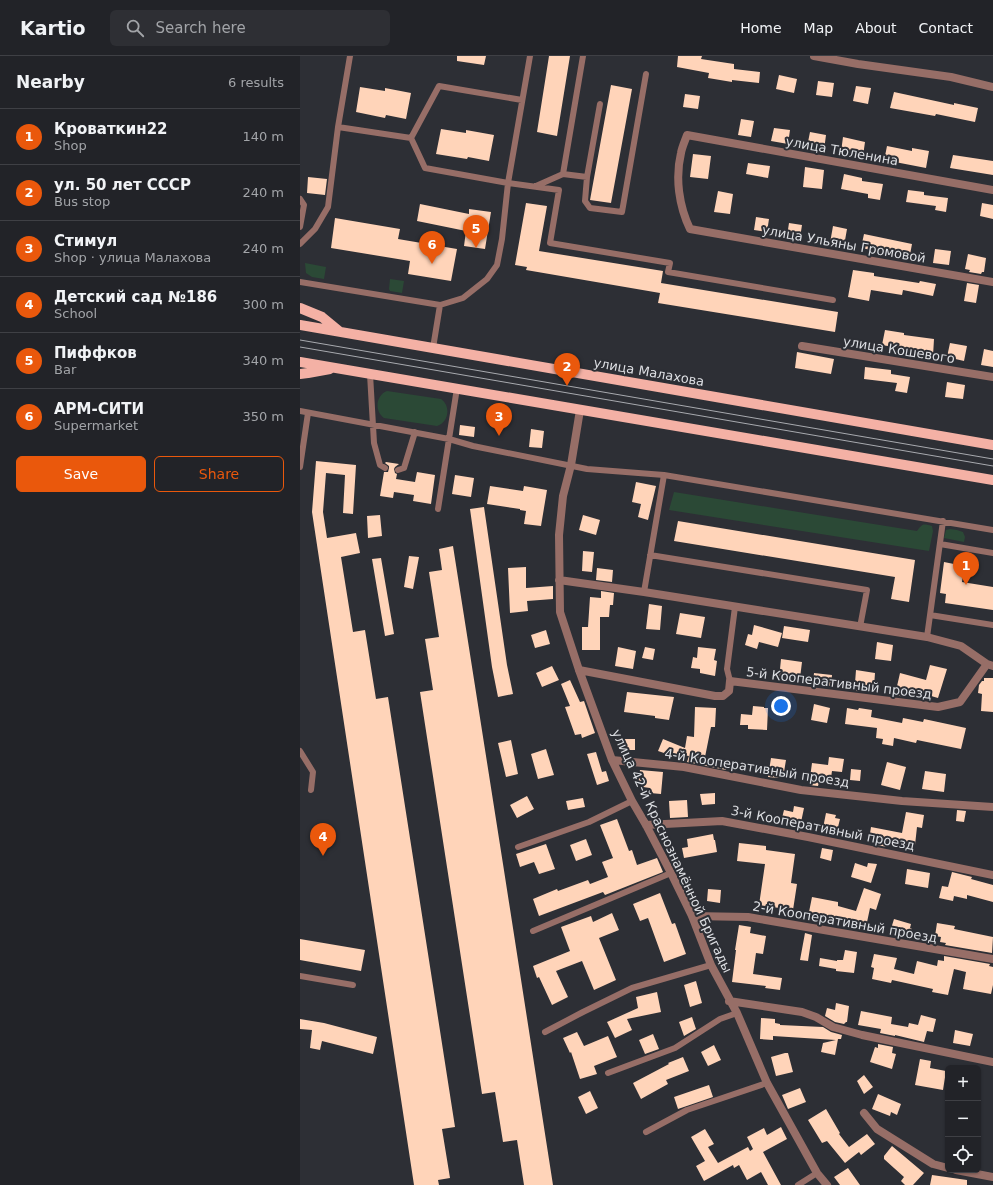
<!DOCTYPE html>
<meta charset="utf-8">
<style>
:root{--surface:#222328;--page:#2e2f34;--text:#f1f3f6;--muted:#a2a4a8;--line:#3f4045;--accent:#ea580c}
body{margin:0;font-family:"DejaVu Sans",sans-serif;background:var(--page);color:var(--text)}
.controls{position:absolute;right:12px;bottom:12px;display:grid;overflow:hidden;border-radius:6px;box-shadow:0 1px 3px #0004}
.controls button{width:36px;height:36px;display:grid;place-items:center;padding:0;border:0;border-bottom:1px solid var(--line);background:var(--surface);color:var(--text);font:20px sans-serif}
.you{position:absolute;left:481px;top:650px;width:14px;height:14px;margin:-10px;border:3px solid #fff;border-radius:50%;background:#1a73e8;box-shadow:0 0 0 6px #1a73e833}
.badge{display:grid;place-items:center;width:26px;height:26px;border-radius:50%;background:var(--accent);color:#fff;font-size:13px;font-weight:700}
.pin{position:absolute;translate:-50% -33px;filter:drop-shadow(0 1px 2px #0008)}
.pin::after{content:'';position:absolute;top:21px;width:14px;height:12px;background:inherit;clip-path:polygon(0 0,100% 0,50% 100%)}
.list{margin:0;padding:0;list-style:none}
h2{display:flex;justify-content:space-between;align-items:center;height:52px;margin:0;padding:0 16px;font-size:17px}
h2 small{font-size:13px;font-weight:400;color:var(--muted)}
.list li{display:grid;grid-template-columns:26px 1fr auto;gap:12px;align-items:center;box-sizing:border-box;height:56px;padding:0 16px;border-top:1px solid var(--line)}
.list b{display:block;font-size:15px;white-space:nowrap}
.list p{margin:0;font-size:13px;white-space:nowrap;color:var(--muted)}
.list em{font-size:13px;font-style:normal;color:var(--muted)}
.actions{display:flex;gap:8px;padding:12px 16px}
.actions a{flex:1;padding:9px 0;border:1px solid var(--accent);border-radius:6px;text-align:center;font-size:14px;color:var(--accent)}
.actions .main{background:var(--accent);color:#fff}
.icon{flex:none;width:22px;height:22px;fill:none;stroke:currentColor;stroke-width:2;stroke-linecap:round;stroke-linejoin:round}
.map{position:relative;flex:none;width:693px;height:1129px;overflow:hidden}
header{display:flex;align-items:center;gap:24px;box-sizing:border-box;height:56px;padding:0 20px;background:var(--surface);border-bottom:1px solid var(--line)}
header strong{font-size:19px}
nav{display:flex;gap:22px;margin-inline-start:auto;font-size:14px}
.search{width:280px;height:36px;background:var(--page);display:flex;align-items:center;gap:10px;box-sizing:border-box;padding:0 14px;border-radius:6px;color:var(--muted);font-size:15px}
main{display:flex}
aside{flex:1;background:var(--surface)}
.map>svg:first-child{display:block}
.green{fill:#2b4936}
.building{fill:#ffd4b9}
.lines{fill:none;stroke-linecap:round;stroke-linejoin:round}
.service{stroke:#976e67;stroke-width:6}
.minor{stroke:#976e67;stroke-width:8}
.primary{stroke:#f4b1a5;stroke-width:10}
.tram{stroke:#a8aaaf;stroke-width:1}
.labels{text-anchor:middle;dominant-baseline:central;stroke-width:4;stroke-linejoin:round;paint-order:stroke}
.street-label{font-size:13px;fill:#dddfe3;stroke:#2d2f35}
</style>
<header>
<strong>Kartio</strong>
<div class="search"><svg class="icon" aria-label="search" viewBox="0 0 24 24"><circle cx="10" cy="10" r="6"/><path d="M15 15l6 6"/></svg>Search here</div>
<nav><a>Home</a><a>Map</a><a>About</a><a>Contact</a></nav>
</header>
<main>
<aside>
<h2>Nearby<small>6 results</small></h2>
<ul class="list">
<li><span class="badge">1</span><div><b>Кроваткин22</b><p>Shop</p></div><em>140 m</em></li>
<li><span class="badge">2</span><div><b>ул. 50 лет СССР</b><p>Bus stop</p></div><em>240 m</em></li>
<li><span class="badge">3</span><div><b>Стимул</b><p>Shop · улица Малахова</p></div><em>240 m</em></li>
<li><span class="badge">4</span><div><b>Детский сад №186</b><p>School</p></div><em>300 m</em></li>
<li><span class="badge">5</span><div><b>Пиффков</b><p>Bar</p></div><em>340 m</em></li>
<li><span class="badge">6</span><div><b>АРМ-СИТИ</b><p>Supermarket</p></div><em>350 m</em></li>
</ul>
<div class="actions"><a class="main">Save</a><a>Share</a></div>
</aside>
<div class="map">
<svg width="693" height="1129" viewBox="0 0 693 1129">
<rect width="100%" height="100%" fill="#2d2f35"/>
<path class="green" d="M5,207L26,211L24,223L12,221L6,217Z
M90,223L104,225L102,237L90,235L89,233Z
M87,335L141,343C151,350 149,366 137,370L84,362C74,355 76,339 87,335Z
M374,436L617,475C623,467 623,468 632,470L633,475L629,495L369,454Z
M650,473L657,474L663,476L665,481L664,486L644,482L646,474Z"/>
<path class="building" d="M157,0H186L184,9L157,5Z
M249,0H270L257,80L237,76Z
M378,0H402L401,3L434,8V13L460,16L459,27L432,24V26L408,22L409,17L377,11Z
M479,19L497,23L494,37L476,33Z
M518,25L534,27L532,41L516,39Z
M311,29L332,33L311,147L290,144Z
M556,30L571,32L568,48L553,45Z
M60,31L85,35V32L111,37L106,63L86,59L85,62L56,56Z
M594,36L654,49V47L678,52L675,66L636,58L635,60L590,52Z
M385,38L400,40L398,53L383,51Z
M441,63L454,65L451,81L438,79Z
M474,72L490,74L488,88L471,85Z
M141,73L166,77V74L194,79L189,105L168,101L167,103L136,98Z
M510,76L526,79L524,94L507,91Z
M543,81L565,86L563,100L541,96Z
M587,90L612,95V92L629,95L626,112L595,106V108L584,105Z
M393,98L411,100L408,123L390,121Z
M653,99L693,105V119L650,112Z
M448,107L470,110L468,122L446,118Z
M505,111L524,114L522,133L503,131Z
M544,118L562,122V125L583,128L580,144L568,142V138L541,133Z
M8,121L27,123L25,139L7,137Z
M608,134L624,136V139L648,142L646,156L635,154L636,150L606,146Z
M418,135L433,138L430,158L414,156Z
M226,147L247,150L239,195L363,215L361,227L538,256L535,276L358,247L360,237L226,214L227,211L215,209Z
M682,147L693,149V163L680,160Z
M120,148L169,158V153L191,156L185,193L164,190L166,175L117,165Z
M456,161L469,163L467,176L454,174Z
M35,162L100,173L98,183L157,193L151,225L108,218L110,205L31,192Z
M489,167L502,169L500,182L487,180Z
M533,170L547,173L544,190L530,187Z
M564,178L612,188L609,204L597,202L598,199L561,192Z
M635,193L651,195L649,209L633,207Z
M668,198L686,202L684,216H682L681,218L669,216L670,214L665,213Z
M553,214L574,217V220L619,227L620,225L636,228L633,240L603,234L602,239L571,234L569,245L548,241Z
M667,227L679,229L676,247L664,245Z
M585,274L604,277V279L634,283L633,300L610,297V294L582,289Z
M650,287L667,290L664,305L647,301Z
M684,293L693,295V311L681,309Z
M497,296L534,303L531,318L495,312Z
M565,311L591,314V318L610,321L607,337L595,335L597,327L564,323Z
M647,326L665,329L663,343L645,341Z
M160,369L175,371L174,381L159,379Z
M231,373L244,375L242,392L229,391Z
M16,405L56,409L53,458L43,457L45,419L26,417L23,456L27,482L56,477L60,497L41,501L53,576L65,574L76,643L88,641L155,1071L142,1073L150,1122L138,1124L139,1129H114L12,456Z
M86,406L99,408L95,411L94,413L95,417L97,418L96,423L115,426L117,416L135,419L131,448L113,445L114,439L94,436L93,442L80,440L84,416H88L89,412V410L85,407Z
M155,419L174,422L171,441L152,438Z
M336,426L356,430L348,464L338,461L341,448L332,446Z
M190,430L223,435L224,430L247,434L241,470L224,468L226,455L220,454V453L187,448Z
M184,451L207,609L213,638L198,641L192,611L170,453Z
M80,459L82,480L68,482L67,460Z
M283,459L300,464L296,479L279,474Z
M378,465L615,504L609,546L591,543L595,521L374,485Z
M153,490L203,808L253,1129H224L217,1084L203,1086L195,1036L182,1038L120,636L133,634L125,583L139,581L129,516L142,514L139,493Z
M283,495L294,496L292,516L282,515Z
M109,500L119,501L113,533L104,531Z
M81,502L94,578L85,580L72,503Z
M644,506L664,510L662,526L693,531V554L645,547L646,538L640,537Z
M226,511V532L253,530V543L227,545L228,555L210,557L208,512Z
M297,512L313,514L312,526L296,524Z
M301,535L314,537L313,549H310L309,561H300V594H282V571H288L290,541L301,542Z
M349,548L362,550L360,574L346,573Z
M380,557L405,561L401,582L376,578Z
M454,569L482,577L478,591L459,586L457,593L445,589L448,578L452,579Z
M484,570L510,574L508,586L482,582Z
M246,574L250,588L235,592L231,579Z
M577,586L593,589L591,605L575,603Z
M318,591L336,595L333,613L315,610Z
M345,591L355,593L353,604L342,602Z
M398,591L416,593L414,604L417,605L415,620L400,617V613L391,612L393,601L397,602Z
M481,603L502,606L500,622L490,621L489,625L479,623Z
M630,609L647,613L638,642L617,636V637L606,635L605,641L595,639L600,617L626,624Z
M252,610L259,624L242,631L236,617Z
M556,614L575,617L574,631H567V636L556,635L557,627H555Z
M514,617L532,619L531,630L513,628Z
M684,622H693V656L681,655L682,638L678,637L679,629L682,625H684Z
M270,624L280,646L284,645L295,677L282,682L281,678L275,679L265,651L270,650L261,628Z
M327,636L374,641L369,664L355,662V660L324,656Z
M514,648L530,652L527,667L511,664Z
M453,650L464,651V652H468L467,674L448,673V669H440L441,658L452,659Z
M395,651L416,652L415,671H411L405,701L428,706L426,714L387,706L389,700L370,697V699L358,695L363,683L385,692L387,680L394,681Z
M547,652L558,654L559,652L572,654L571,661L602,667L603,662L623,666L624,663L666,672L661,693L617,684L616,687L594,682L593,690L582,688L583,683L576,682L577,672L545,668Z
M321,683H335V694H320Z
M211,684L218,718L206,721L198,687Z
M246,693L254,719L238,723L231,698Z
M296,696L302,716L306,715L309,725L297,729L287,698Z
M529,701L544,703L542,716L532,715L530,728L519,726L518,730L509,729L512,707L528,709Z
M471,702L486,704L484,716L481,715L480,722L468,721Z
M587,706L606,711L600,734L581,729Z
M551,713L561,714L560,725L550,724Z
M340,714L363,716L361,738L350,737V732L343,731V728L338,727Z
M625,715L646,718L644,736L622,733Z
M415,737V748L402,749L400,738Z
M227,740L234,753L217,762L210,749Z
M283,742L285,751L268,754L266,745Z
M387,744L388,761L370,762L369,745Z
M494,750L504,752L500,771L481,766L484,754L493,756Z
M657,754L666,755L664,766L656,765Z
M606,756L624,759L622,772L617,771L615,789L613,790L588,787L587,791L577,789L578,786L569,784L571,771L602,777Z
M526,757L536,759L535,762L540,763L537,775L523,772Z
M317,763L329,795L332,794L337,809L357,802L363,816L305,839L303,836L239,860L233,843L257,833L258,835L288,824L290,828L308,821L302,806L313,802L300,769Z
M413,778L414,784H415L417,796L384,802L382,792L388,791L387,783Z
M286,783L292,799L276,805L270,789Z
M439,787L466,790V794L495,798L491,827L497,828L493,854L459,849L465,808L437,805Z
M246,788L255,813L239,818L234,806L220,811L216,798Z
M522,792L533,794L531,805L520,802Z
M555,807L567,811L568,807L577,808L571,827L551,821Z
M607,813L630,817L628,832L605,828Z
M652,816L672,821L671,823L693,829V846L667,839V843L654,840L653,845L639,842L642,830L648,831Z
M564,832L581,838L576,854L570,852L566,871L549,866V864L509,856L512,841L538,846V850L556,855Z
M408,833L421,834L420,847L407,845Z
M360,837L372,868L375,867L386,898L364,906L348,862L340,865L333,848Z
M312,857L319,874L299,882L316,924L294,934L282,905L256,915L268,941L252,949L239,921L237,922L233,910L270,895L261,871L291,860L293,866Z
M594,863L611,868L610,872L612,873L610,881L590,876Z
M637,867L655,870L654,873L693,881L692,897L645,889L646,887L640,886L641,881L635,880Z
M439,869L451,871L450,877L466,880L463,898L456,897L453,918L482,922L480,934L465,932L466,930L432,926L436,894H435Z
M505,877L512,879L508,905L500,904Z
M0,883L65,894L61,915L0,904Z
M545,894L557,896L554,917L536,915V913L519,910L520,902L537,905V904H543Z
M574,898L597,902L594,913L614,918L617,905L637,910L638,904L644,905V900L690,908L689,910L693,911V929L691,938L663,933L666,916L654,913L648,939L632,936L633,933L592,924L591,927L572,923L574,912L571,911Z
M396,925L402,947L390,951L384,929Z
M357,936L361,956L327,963L332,974L315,982L307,966L338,952L336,941Z
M536,947L549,950L547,966H546L544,968L535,966L525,960L527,952L535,954Z
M561,955L592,961L591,968L608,971L609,967L618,969L621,959L636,963L633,976L627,975L624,986L595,979V980L580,977L581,973L558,969Z
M392,961L396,973L384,980L379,966Z
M461,962L475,963V967L480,968V969L523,971L531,976L542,979L541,983H538L535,999L521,996L523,987L536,984L473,980V984L460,983Z
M0,963L24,967L77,981L73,998L22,985L20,994L10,992L12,974L0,973Z
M655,974L673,978L670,990L653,987Z
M277,976L284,990L308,980L317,1001L294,1010L297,1018L280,1023L271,996L270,997L263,982Z
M353,978L359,993L345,998L339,984Z
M578,988L593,991L592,997L596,998L592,1013L570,1006L575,991L578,992Z
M414,989L421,1004L408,1010L401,996Z
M485,997H488L493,1016L476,1020L471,1001Z
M383,1001L389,1015L366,1024L368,1028L341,1043L333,1027L369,1008L368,1007Z
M620,1003L631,1005L630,1012L646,1015L643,1034L615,1029Z
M564,1019L573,1031L564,1038L557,1025Z
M409,1029L413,1041L378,1053L374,1041Z
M500,1032L506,1046L488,1053L482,1039Z
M290,1035L298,1052L286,1058L278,1041Z
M578,1038L601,1048L597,1059L591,1056L590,1060L572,1053Z
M526,1053L540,1077L539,1078L549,1091L567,1078L575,1088L561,1099L559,1096L545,1107L527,1085L522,1087L508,1064Z
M481,1071L487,1083L463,1096L481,1129H468L461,1116L447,1124L439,1109L434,1112L433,1109L404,1125L396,1110L405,1105L391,1081L405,1073L414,1088L408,1091L418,1107L448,1091L450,1095L453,1093L447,1081L464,1072L467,1079Z
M592,1090L624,1117L613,1129H605L601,1125L604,1121L584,1103V1100Z
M548,1112L560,1129H540L534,1121Z
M632,1119L667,1124V1129H630Z"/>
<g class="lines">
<path class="service" d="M38,71L50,0
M111,82L125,112L208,127L230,0
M111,82L139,30L222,44
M263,118L287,121L285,145L290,152L322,156L346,18
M287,121L300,48
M236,130L263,118L283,0
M0,143L4,149L0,171
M0,188L15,173L28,151L38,71L111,82
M0,226L140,249L133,292
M140,249L163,242L187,223L197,209L202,183L208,127L259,134L250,187L370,207L368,216L533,244
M70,318L74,387L80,409L85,412
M0,355L149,383L173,390L287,413L364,419
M0,411L8,357
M98,414L104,412L115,376
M138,453L157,332
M640,488L693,497
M350,499L567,534L560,571
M344,536L364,419L693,474
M630,559L693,569
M627,581L643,465
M430,625L427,613L435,551
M0,695L13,716L11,734
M218,791L289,766L332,745
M233,875L371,817
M0,920L53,929
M245,976L283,956L332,932L411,909
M308,1017L375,992L420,963L437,957
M346,1076L387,1054L467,1027
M498,1129L517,1117"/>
<path class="minor" d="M514,0L558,8L651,21L693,31
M693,134L387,79C385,85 382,91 381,97C375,122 379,150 390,173L693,226
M502,290L693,321
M280,354L271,409L263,440L259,479L260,556L279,614L312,704L332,745L346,769L371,817L392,860L411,909L437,957L467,1027L517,1117L527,1129
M259,524L344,536L627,581L661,590L687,608
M279,614L415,640H423L429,635L430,625L638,651L660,646L687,608L693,610
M312,704L384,711L501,734L602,745L693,751
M346,769L422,765L508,781L693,819
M392,860L448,861L693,903
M429,945L502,956L516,961L533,971L562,979L693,1006
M564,1057L577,1073L633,1108L648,1112
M656,1114L693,1121"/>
<path class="primary" d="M0,252L22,261L39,275
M0,269L693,389
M0,306L693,424
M0,318L8,317L30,313"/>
<path class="tram" d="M0,284L693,403
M0,291L693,410"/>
</g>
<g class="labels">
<g class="street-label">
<text transform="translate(542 95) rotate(10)">улица Тюленина</text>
<text transform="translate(544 188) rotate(10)">улица Ульяны Громовой</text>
<text transform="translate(599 294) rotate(9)">улица Кошевого</text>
<text transform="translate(349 316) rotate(10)">улица Малахова</text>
<text transform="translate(539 627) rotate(7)">5-й Кооперативный проезд</text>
<text transform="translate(457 712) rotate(9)">4-й Кооперативный проезд</text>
<text transform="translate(523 772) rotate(11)">3-й Кооперативный проезд</text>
<text transform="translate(372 795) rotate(65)">улица 42-й Краснознамённой Бригады</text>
<text transform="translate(545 866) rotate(10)">2-й Кооперативный проезд</text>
</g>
</g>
</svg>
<div class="controls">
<button>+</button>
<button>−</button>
<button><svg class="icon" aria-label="locate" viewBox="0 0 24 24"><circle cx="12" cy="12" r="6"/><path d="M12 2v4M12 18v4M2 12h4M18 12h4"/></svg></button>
</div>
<div class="you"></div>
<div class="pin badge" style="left:666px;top:529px">1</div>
<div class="pin badge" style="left:267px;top:330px">2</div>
<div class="pin badge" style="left:199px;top:380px">3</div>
<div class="pin badge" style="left:23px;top:800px">4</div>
<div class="pin badge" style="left:176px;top:192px">5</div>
<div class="pin badge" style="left:132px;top:208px">6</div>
</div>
</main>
